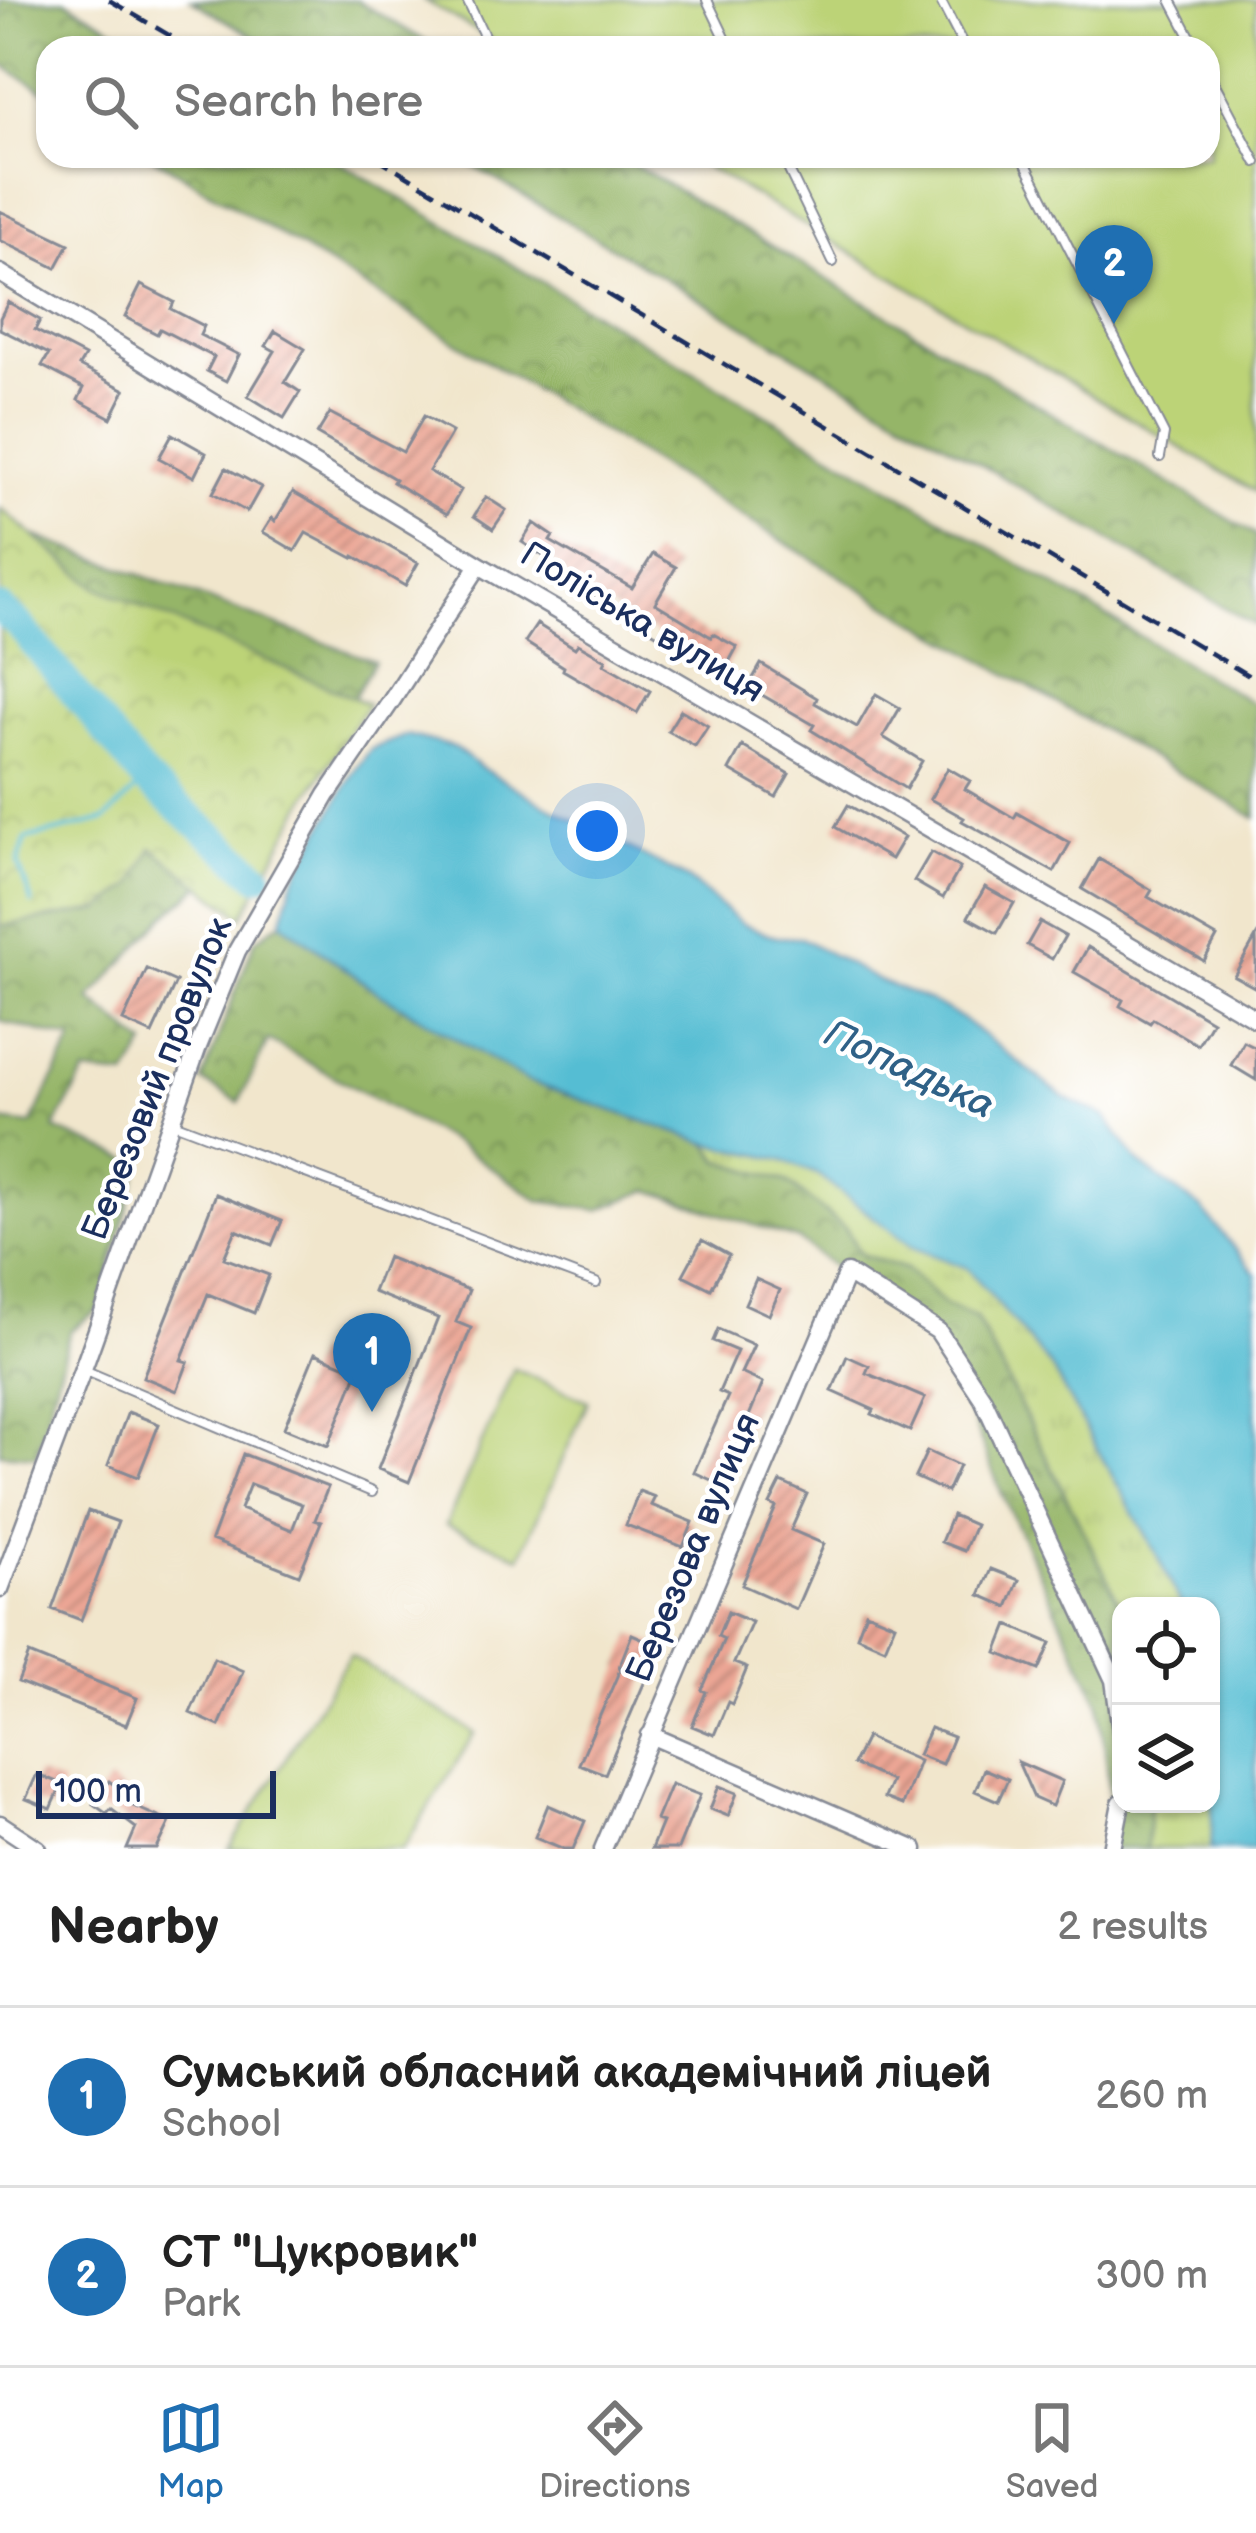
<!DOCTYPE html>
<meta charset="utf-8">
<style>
:root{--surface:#fff;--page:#f2f2f2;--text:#222;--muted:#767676;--line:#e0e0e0;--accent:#1f6fb2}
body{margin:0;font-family:"Balsamiq Sans",sans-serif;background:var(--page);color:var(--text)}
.controls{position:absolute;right:36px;bottom:36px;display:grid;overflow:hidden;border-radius:24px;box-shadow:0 3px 9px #0004}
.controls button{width:108px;height:108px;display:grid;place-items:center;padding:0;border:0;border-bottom:3px solid var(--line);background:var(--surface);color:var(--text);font:60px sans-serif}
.scale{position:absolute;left:36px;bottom:30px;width:240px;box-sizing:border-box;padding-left:12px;border:6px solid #1b2f5e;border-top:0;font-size:33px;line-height:42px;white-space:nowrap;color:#1b2f5e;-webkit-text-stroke:9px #fff;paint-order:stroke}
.you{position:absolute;left:597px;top:831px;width:42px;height:42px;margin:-30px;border:9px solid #fff;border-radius:50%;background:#1a73e8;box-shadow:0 0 0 18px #1a73e833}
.badge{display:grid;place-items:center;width:78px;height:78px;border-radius:50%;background:var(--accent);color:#fff;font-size:39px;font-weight:700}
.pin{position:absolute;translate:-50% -99px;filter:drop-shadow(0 3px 6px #0008)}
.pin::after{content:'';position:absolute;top:63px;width:42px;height:36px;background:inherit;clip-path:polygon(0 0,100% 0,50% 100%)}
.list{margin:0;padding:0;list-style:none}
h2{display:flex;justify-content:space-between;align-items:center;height:156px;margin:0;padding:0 48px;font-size:51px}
h2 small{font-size:39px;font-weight:400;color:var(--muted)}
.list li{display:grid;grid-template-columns:78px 1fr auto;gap:36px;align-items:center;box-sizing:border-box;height:180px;padding:0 48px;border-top:3px solid var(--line)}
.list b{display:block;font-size:45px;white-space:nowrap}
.list p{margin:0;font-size:39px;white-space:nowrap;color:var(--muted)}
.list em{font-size:39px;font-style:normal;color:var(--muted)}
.icon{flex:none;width:66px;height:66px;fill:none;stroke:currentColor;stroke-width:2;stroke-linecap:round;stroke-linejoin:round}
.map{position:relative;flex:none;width:1256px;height:1849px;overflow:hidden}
.search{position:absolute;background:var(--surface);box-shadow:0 3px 9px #0004;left:36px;right:36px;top:36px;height:132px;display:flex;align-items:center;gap:30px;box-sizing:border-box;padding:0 42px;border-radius:36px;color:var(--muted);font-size:45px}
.sheet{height:516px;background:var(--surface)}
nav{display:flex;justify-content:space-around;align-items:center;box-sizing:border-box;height:168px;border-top:3px solid var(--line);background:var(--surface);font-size:33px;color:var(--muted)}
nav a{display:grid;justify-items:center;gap:6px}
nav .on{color:var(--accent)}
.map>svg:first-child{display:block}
.grass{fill:url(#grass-tufts);stroke:#6c816a;stroke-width:3}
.forest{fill:url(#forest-crowns);stroke:#587263;stroke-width:3}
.park{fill:url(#park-crowns);stroke:#6c816a;stroke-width:3}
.garden{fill:#bcd377;stroke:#6c816a;stroke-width:3}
.water{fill:#55bdd3;stroke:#387698;stroke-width:3}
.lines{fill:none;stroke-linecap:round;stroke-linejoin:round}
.stream{stroke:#55bdd3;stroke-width:4.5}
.river{stroke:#55bdd3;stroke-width:30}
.building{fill:url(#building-hatch);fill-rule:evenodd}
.service-casing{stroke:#868a95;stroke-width:12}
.minor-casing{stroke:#868a95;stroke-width:21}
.service{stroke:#fff;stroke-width:8}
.minor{stroke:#fff;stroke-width:16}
.rail{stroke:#1b2f5e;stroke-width:4.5;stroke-dasharray:18 9;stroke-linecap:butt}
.labels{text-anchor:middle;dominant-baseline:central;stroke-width:9;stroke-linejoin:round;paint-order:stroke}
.street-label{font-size:36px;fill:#1b2f5e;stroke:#fff}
.water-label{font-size:39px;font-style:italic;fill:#2f6187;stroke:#fff}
</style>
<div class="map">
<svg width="1256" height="1849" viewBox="0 0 1256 1849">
<defs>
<pattern id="grass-tufts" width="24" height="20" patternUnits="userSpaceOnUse" patternTransform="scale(3)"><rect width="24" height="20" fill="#bcd377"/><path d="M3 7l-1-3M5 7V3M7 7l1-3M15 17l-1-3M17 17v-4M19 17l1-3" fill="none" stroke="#a1b569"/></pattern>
<pattern id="forest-crowns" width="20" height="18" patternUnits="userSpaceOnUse" patternTransform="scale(3)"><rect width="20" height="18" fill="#95b568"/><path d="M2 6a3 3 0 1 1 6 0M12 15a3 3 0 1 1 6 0" fill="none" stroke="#799459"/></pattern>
<pattern id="park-crowns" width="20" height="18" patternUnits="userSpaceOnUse" patternTransform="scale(3)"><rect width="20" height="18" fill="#bcd377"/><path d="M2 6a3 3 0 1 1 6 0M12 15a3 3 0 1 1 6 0" fill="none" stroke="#a1b569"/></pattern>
<pattern id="building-hatch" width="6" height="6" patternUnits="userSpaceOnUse" patternTransform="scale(3)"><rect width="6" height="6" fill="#eca694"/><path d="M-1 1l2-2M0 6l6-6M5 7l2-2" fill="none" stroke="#be887c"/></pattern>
</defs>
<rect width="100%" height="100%" fill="#fff"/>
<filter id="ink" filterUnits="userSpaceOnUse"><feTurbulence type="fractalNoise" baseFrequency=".00833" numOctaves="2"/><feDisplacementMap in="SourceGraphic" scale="24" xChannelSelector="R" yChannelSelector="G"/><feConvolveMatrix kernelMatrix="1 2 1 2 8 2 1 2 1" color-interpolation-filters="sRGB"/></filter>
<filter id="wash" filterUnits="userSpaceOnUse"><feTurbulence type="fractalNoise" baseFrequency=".004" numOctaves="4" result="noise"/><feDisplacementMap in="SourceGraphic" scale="48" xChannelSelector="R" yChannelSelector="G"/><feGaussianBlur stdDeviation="2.7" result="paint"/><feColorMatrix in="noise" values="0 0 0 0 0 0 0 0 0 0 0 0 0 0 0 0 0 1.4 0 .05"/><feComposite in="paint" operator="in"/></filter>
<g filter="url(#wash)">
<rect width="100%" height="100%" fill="#f1e6cc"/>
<path class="grass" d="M707,1143L782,1160L818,1174L914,1248L968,1268L1051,1367L1155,1551L1182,1606H1121L976,1318L945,1305L906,1269L860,1254L846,1229L786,1181L720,1161Z
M1211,1764L1214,1800L1211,1849H1146L1150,1804H1211Z"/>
<path class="forest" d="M0,0H65L146,48H48V93L0,64Z
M191,0H356L437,48H273Z
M151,156H329L1256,705V818L891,607Z
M456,156H620L1256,535V626Z
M32,535L374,661L282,827L218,870L164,917L90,999L146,1045L127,1077L85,1073L54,1129L140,1164L99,1309L70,1331L36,1456L0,1453V1121L31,1125L73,1040L0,1021V620L20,623Z
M281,922L376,991L527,1081L707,1143L720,1161L786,1181L846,1229L860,1254L906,1269L945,1305L976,1318L1121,1606V1804H1150L1146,1849H1104L1113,1817L1099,1701L1002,1494L946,1353L799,1240L649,1190L599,1210L540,1201L458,1145L268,1040L239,1102L202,1081L255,940Z"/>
<path class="park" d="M0,508L96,587L368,704L307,797L242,917L152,848L133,885L100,910L0,926Z"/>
<path class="garden" d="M424,0H1256V492L688,156H1208V48H505Z
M514,1369L588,1401L520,1557L446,1525Z
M350,1655L475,1733L403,1849H229Z"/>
<path class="water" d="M407,735L454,747L480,767L542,803L688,879L742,924L776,937L801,938L879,981L928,1000L961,1018L1065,1098L1105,1116L1139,1163L1202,1209L1256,1274V1849H1211C1215,1768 1211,1687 1211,1606H1182L1155,1551L1051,1367L968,1268L914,1248L817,1174L782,1160L707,1143L527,1081L376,991L281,922L293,881L353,773L371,749Z"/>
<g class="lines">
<path class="stream" d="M32,903L18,863L26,839L105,820L146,780"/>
<path class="river" d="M0,609L19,625L146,780L258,875"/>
</g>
<g id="blocks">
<path class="building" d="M0,211L69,244L56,268L0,240Z
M141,285L174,302L171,309L204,326L200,335L239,355L226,381L207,371L214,357L160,329L157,334L125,317Z
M8,302L40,320L35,330L85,356L79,366L125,390L111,418L78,400L84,388L42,366L49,354L0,329V318Z
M275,331L305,349L285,382L300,392L284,418L248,396L275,351L266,346Z
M330,413L403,452L424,416L452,432L429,471L461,490L447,514L393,482L395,479L317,434Z
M172,434L206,453L194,477L159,458Z
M226,468L261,487L247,512L213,493Z
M293,492L418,563L405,586L354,556L353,558L306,533L295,551L263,532L272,518L275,521Z
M486,497L506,510L493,529L474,516Z
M534,523L553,536L550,541L632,588L653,554L676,567L655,603L711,637L713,634L737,647L723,673L591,596L593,592L557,571L560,567L522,542Z
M537,624L575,648L578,644L606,660L604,664L650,691L637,713L563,670L564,667L525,642Z
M761,664L817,698L815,703L857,727L876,694L900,708L883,737L922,761L906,789L811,730L814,725L748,687Z
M681,710L708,726L695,746L668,731Z
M742,746L789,774L776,797L729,770Z
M948,768L970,781L965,789L1014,818L1017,813L1070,843L1054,872L962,821L964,818L930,799Z
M848,805L904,837L891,859L835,827Z
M931,852L960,868L943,898L914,881Z
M1099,859L1152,890L1148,897L1217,937L1204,961L1082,889Z
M985,887L1014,903L997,933L968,917Z
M1040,922L1065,936L1052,959L1027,945Z
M1256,937V988L1234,976Z
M1088,947L1212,1021L1198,1045L1153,1019L1150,1023L1120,1006L1123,1000L1074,972Z
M147,969L176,982L152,1034L123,1021Z
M1244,1042L1256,1048V1080L1231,1065Z
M216,1194L282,1221L272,1245L236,1230L224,1258L269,1275L254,1313L208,1294L181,1360L188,1362L177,1391L143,1377Z
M702,1240L729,1255L711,1289L683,1275Z
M387,1257L469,1290L456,1322L471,1328L409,1482L378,1469L438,1318L373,1292Z
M756,1279L780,1290L769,1315L745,1304Z
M718,1329L754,1345L741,1373L763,1383L720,1484L694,1472L728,1396L719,1392L737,1351L713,1341Z
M315,1353L358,1371L328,1446L284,1428Z
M847,1356L869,1366L866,1373L925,1398L910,1431L872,1414L874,1410L832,1391Z
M128,1412L159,1424L138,1477L108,1465Z
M927,1451L959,1466L947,1492L915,1477Z
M243,1454L328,1487L315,1520L321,1522L299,1575L211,1540ZM250,1484L302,1504L292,1530L240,1509Z
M781,1482L807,1494L791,1530L824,1544L796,1609L742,1585L776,1507L770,1504Z
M639,1491L655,1497L651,1505L693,1522L683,1547L626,1525Z
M88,1511L118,1522L81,1620L52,1609Z
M952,1515L975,1525L964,1551L941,1542Z
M991,1569L1019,1580L1008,1607L980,1595Z
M728,1612L752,1622L734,1663L747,1668L732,1704L728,1702L714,1735L692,1726L706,1692L702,1690L724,1639L718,1636Z
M866,1612L895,1624L885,1648L857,1636Z
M1008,1625L1051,1643L1039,1670L997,1653Z
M632,1634L660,1646L605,1774L579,1764L621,1667H619Z
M29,1654L137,1698L126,1725L18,1682Z
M214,1658L243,1671L219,1726L190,1713Z
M930,1728L953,1737L942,1764L918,1755Z
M866,1737L919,1761L902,1805L884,1798L891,1781L853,1764Z
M1018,1762L1062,1781L1052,1806L1034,1798Z
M984,1769L1008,1779L998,1801L975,1791Z
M37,1774L62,1784L51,1809L26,1799Z
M109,1781L135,1800L131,1805L170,1822L157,1849H127L136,1828L111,1809L107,1814L93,1804Z
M671,1784L700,1795L678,1849H651L662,1822L656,1820Z
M719,1786L737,1793L728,1816L710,1809Z
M548,1805L585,1821L573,1849H564L535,1837Z"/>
</g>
</g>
<g filter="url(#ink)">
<use href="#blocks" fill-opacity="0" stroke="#868a95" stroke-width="3"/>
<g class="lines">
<defs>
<path id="service" d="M467,0L490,48
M707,0L730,48
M940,0L965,48
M1171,0L1196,48
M1208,71L1256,162
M782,156L833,262
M1022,156L1164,434L1160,457
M171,1122L596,1283
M84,1370L372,1492"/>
<path id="minor" d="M0,273L479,565L1256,1019
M0,1589L87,1358L197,1049L237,951L327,795L392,700L479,565
M650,1735L914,1849
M0,1824L38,1849
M603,1849L847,1273L938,1331L983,1399L1114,1680L1121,1731
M1112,1849L1121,1803"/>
</defs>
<use href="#service" class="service-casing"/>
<use href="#minor" class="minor-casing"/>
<use href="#service" class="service"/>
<use href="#minor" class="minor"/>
<path class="rail" d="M109,0L191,48
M374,156L1256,680"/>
</g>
</g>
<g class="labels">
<g class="street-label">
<text transform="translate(642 623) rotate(31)">Поліська вулиця</text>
<text transform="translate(158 1079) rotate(-68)">Березовий провулок</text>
<text transform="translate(694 1548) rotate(-67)">Березова вулиця</text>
</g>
<g class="water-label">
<text transform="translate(909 1070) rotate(25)">Попадька</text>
</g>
</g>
</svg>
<div class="controls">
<button><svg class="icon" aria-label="locate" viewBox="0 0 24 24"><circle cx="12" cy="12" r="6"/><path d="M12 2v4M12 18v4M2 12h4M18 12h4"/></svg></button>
<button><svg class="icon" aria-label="layers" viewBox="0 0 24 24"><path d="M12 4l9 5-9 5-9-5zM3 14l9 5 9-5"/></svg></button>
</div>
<div class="scale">100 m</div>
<div class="you"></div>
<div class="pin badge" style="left:372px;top:1412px">1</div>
<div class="pin badge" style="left:1114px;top:324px">2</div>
<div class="search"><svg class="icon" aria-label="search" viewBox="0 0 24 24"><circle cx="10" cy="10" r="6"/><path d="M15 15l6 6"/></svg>Search here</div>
</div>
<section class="sheet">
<h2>Nearby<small>2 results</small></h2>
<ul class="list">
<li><span class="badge">1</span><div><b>Сумський обласний академічний ліцей</b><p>School</p></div><em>260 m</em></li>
<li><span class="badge">2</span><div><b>СТ &quot;Цукровик&quot;</b><p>Park</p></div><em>300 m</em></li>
</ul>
</section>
<nav>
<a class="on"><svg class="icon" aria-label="map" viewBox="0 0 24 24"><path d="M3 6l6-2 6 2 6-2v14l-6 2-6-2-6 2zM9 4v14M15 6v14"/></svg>Map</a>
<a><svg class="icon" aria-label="directions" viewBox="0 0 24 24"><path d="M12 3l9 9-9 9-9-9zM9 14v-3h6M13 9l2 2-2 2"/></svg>Directions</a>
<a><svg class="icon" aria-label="saved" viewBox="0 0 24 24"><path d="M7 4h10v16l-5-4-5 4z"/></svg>Saved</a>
</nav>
